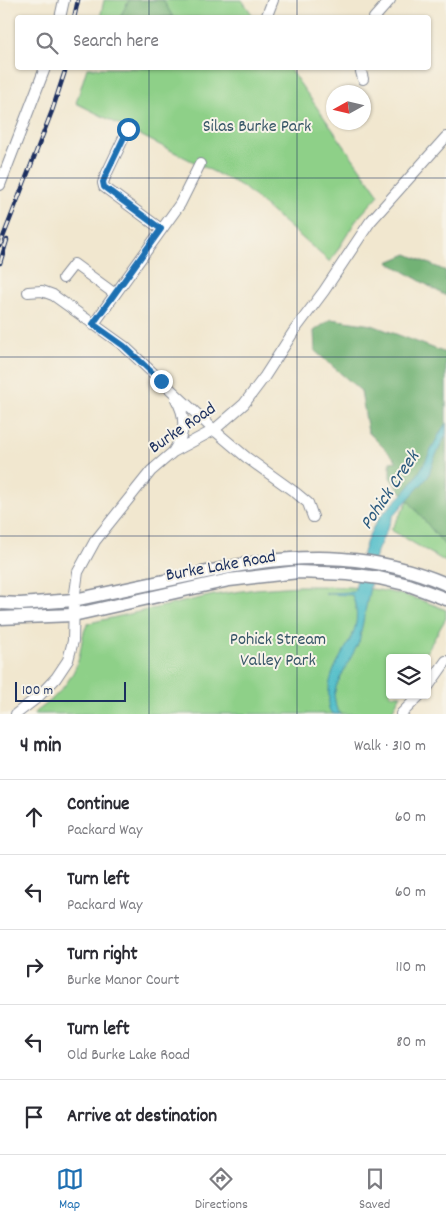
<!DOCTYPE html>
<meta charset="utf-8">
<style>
:root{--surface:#fff;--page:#f2f2f3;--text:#2b2b33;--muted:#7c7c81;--line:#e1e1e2;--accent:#1f6fb2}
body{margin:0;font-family:Dekko,sans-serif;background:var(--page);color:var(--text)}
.controls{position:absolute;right:15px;bottom:15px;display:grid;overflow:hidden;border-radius:5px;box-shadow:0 1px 4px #0004}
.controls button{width:45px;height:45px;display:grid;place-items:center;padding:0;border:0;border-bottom:1px solid var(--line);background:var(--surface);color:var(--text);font:25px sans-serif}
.compass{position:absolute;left:326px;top:85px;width:45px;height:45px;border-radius:50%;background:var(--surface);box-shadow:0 1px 4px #0004;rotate:262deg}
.scale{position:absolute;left:15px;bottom:12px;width:111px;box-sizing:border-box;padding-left:5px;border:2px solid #1b2f5e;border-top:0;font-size:14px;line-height:18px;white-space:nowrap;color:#1b2f5e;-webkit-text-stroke:4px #f7f3e8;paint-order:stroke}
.stop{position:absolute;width:15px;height:15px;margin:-11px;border:4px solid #1f6fb2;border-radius:50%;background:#fff}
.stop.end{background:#1f6fb2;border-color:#fff;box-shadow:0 1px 5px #0008}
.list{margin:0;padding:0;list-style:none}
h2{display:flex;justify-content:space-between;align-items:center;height:65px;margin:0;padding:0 20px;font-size:21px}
h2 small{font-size:16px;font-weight:400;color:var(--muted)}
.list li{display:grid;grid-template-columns:32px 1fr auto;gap:15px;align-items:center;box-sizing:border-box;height:75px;padding:0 20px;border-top:1px solid var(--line)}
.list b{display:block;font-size:19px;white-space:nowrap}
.list p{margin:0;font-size:16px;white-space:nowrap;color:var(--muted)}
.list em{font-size:16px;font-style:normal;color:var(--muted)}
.icon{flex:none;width:28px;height:28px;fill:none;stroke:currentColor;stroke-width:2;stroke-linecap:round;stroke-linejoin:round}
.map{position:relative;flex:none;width:446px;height:714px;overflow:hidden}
.search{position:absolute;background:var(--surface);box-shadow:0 1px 4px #0004;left:15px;right:15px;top:15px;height:55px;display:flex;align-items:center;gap:12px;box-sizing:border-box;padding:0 18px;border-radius:5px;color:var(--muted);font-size:19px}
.sheet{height:440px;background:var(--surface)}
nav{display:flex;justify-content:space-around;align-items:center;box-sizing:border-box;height:70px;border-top:1px solid var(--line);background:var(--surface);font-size:14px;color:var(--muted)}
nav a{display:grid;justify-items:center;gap:2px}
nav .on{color:var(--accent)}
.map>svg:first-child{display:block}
.green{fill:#8ed088;stroke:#548073}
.forest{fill:#72b274;stroke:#467069}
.water{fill:#51bec9;stroke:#367694}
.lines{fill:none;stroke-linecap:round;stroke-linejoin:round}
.minor-casing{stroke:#868b96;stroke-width:12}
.major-casing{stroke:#868b96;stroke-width:15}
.minor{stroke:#fff;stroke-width:10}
.major{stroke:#fff;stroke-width:12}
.rail-casing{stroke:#1b2f5e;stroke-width:4.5}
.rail{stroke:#f7f3e8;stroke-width:2.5;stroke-dasharray:8;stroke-linecap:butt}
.route{stroke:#1f6fb2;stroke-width:6}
.grid{fill:none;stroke:#1b2f5e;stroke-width:1;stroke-opacity:0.55}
.labels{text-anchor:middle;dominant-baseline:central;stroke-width:4;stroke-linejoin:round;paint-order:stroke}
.park-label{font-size:18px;fill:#385768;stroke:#f7f3e8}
.street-label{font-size:18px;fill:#1b2f5e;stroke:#f7f3e8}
.water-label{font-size:19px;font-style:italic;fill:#2b5a7e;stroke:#f7f3e8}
</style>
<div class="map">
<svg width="446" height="714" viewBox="0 0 446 714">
<rect width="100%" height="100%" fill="#f7f3e8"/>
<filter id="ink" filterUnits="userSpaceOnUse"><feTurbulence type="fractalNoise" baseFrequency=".02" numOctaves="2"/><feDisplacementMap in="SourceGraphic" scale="10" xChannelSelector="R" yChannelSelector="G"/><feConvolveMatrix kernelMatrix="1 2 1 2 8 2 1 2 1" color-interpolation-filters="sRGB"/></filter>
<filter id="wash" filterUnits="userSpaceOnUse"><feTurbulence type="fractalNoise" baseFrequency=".0096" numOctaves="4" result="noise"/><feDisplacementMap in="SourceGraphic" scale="20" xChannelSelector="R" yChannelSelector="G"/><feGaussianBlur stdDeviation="1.12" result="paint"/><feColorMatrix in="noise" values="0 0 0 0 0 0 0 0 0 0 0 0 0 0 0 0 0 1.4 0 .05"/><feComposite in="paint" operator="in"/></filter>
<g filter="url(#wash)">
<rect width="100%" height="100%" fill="#f1e7cf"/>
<path class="green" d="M104,0H242L254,17L100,18Z
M87,68H289L379,195L357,219L330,262L242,186L76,103Z
M446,437V562L391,530Z
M299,586C355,586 394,587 446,610V618L423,658H390V695H401L390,714H33C52,701 69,685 77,664C82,652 81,630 89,623L214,595L256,589Z"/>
<path class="forest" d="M129,0H163L173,17H120Z
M407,254L446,271V296L388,262Z
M331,319L372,325L446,353V547L390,478V462L397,461L368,432L361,391L315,351L314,331Z"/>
<path class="water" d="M446,423V435L434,459L428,477L393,516L377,551L359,642L337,684L334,695L336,707L340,714H334L329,710C329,701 328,691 330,682C337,649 368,634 352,595L330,594L325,593L353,592L355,589C360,565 364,537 380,517C391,504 405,494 414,480C427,462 434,441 446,423Z"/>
</g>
<g filter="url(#ink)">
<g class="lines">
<defs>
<path id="minor" d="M60,18L64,0
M266,18L273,0
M374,18L390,0
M360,68L363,79
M128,129L105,177L103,183L104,187L161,229
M0,185L45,68
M63,278L74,264L115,294
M28,292L42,291L53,295L124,346L214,430L246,457L296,493L308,503L313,517
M93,325L180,204L200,164
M173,452C185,434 187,418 176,399
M427,688L446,661
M16,714L38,697L56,678L68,660L73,641L74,600L78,572L95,541L151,471L173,452L214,430L244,404L265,376L294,331L324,291L370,222L446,137
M401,714L420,695"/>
<path id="major" d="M0,603L20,604L74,600L235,566C308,553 377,554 446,584
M0,618L73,615L229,580L298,572L348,574L379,578L409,585L446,599"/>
</defs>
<use href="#minor" class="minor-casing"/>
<use href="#major" class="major-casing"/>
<use href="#minor" class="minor"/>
<use href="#major" class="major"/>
<defs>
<path id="rail" d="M74,18L78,0
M0,245L52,111L66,68
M0,263L7,240"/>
</defs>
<use href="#rail" class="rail-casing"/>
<use href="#rail" class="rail"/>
</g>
</g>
<g class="lines" filter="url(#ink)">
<path class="route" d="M128,129L105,177L103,182L104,187L161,229L93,324L124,346L161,381"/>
</g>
<path class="grid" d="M149,0V18M297,0V18M149,68V714M297,68V714M0,178H446M0,357H446M0,536H446"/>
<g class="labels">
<g class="park-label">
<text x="257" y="127">Silas Burke Park</text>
<text x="278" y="640">Pohick Stream<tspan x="278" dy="21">Valley Park</tspan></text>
</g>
<g class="street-label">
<text transform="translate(183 429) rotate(-34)">Burke Road</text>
<text transform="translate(221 567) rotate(-10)">Burke Lake Road</text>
</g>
<g class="water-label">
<text transform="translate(391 491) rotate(-56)">Pohick Creek</text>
</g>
</g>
</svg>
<div class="controls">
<button><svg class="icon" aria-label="layers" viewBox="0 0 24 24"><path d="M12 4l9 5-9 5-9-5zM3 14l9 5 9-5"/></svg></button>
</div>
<svg class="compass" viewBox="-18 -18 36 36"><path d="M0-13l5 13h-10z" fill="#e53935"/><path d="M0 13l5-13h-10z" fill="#7c7c81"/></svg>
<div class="scale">100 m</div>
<div class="stop" style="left:128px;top:129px"></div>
<div class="stop end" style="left:161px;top:381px"></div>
<div class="search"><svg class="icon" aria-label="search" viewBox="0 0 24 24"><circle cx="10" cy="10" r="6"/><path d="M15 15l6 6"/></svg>Search here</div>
</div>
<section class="sheet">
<h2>4 min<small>Walk · 310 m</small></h2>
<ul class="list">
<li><svg class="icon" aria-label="ahead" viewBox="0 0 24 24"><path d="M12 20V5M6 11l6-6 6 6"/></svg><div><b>Continue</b><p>Packard Way</p></div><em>60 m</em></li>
<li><svg class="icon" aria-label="left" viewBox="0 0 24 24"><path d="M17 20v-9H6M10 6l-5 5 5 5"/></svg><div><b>Turn left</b><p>Packard Way</p></div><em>60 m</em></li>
<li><svg class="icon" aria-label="right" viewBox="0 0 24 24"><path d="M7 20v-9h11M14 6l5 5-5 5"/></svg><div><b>Turn right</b><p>Burke Manor Court</p></div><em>110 m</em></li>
<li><svg class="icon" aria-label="left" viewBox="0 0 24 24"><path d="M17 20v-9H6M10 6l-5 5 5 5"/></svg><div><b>Turn left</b><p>Old Burke Lake Road</p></div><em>80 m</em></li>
<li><svg class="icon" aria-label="arrive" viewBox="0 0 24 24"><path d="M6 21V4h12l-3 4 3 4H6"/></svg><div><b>Arrive at destination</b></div></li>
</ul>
</section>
<nav>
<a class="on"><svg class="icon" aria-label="map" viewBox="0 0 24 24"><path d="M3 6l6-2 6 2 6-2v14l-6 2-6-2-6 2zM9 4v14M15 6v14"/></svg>Map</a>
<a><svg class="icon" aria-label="directions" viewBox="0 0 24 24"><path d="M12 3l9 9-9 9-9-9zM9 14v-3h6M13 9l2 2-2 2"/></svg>Directions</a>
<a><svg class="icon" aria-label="saved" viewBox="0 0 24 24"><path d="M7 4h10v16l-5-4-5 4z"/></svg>Saved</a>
</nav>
